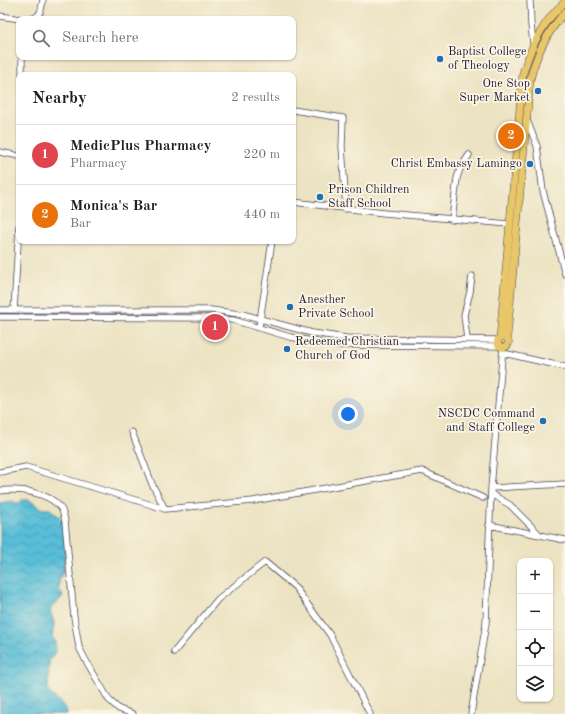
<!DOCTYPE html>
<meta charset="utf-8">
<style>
:root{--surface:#fff;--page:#f6f6f6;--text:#202124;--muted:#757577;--line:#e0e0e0;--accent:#1f6fb2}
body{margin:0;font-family:"Old Standard TT",serif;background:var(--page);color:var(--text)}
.controls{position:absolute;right:12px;bottom:12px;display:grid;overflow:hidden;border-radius:8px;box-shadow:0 1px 3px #0004}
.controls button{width:36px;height:36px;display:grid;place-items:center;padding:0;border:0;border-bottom:1px solid var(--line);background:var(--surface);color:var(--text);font:20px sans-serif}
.you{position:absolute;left:348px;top:414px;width:14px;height:14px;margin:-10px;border:3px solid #fff;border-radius:50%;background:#1a73e8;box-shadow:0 0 0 6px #1a73e833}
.badge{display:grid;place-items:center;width:26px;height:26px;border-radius:50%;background:var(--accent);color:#fff;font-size:13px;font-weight:700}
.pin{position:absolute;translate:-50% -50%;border:2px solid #fff;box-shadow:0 1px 4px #0006}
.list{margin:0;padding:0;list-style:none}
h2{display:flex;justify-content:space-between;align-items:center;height:52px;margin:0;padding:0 16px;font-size:17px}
h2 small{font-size:13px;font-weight:400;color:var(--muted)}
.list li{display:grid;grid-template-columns:26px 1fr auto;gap:12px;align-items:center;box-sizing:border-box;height:60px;padding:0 16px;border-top:1px solid var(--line)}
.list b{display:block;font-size:15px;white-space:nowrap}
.list p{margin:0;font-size:13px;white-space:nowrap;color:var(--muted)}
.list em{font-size:13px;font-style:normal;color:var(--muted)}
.icon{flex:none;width:22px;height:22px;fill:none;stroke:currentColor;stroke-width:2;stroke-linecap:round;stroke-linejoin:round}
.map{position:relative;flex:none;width:565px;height:714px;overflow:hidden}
.search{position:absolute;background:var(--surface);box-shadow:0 1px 3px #0004;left:16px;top:16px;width:280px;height:44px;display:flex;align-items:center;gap:10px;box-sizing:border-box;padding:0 14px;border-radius:8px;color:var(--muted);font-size:15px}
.panel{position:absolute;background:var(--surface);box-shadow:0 1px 3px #0004;left:16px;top:72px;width:280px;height:172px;border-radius:8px}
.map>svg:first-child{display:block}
.water{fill:url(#water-waves);stroke:#3e7089}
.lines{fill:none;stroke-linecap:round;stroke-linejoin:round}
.minor-casing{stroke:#403f4f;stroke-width:7}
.major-casing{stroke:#403f4f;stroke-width:8}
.minor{stroke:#fff;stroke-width:5.5}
.major{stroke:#e9c769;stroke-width:7}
.poi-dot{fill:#1f6fb2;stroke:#fcf5e5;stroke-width:1.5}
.labels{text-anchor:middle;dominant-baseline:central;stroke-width:3.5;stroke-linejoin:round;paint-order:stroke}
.poi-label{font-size:12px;fill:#22223b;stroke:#fcf5e5;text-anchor:start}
</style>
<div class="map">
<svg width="565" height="714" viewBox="0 0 565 714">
<defs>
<pattern id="water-waves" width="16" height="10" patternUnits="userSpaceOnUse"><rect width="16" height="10" fill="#59bed7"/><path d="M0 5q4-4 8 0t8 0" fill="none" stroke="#499ab0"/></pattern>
</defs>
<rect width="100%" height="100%" fill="#fcf5e5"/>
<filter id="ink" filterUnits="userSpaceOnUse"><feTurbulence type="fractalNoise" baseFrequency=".025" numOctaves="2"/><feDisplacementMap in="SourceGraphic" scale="8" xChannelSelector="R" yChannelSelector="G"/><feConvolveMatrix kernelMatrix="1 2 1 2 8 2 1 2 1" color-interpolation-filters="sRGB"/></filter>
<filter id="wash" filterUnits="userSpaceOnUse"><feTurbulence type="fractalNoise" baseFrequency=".012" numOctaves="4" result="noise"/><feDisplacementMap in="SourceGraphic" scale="16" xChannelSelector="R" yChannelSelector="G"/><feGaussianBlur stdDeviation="0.9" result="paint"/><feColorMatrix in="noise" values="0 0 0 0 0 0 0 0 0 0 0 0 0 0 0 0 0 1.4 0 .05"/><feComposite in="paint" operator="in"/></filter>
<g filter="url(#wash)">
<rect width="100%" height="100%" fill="#ece3c2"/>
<path class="water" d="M22,500H29L43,509H50L63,520C63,536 69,567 59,579V589L63,596L50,610L54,623L52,637L55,640L56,651L49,661L48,692L66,708L67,714H0V503L12,501L19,504Z"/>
</g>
<g filter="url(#ink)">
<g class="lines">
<defs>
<path id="minor" d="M530,0L531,25L533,43
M0,16L21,19
M32,19C42,15 41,9 43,0
M22,75V57
M293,110L343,118L342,146L346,209
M527,120L537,146L543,191L565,274
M0,152L19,156
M293,202L384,213L509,224
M452,220L457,178L460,169L469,155
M0,310H211L246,315L312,333L346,338L498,340
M14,310L19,227
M0,317L209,318L233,320L290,337L333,345L500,346
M259,327L272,241
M467,339L464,315L470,292L472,276
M503,353L565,367
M0,472L26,467L165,509L152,484L132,432
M491,488L565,484
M0,491C18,488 48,492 60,507C63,511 64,516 65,521L74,617L79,647L85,659L109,700L119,709L133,714
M491,494L510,505L539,534
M165,509L253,501L422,471L483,498
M489,525L565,540
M174,652L218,599L265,562L295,587L330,635L370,714
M471,714L486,623L491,488L503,347"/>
<path id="major" d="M497.5 342a5.5 5.5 0 1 1 11 0a5.5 5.5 0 1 1-11 0Z
M507,337L530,80C536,54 547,32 565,12
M500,338L523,73C531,46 543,21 565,2"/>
</defs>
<use href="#minor" class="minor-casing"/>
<use href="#major" class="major-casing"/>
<use href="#minor" class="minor"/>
<use href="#major" class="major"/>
</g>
</g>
<g class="poi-dot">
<circle cx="440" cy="59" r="4"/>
<circle cx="538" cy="91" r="4"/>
<circle cx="530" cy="164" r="4"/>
<circle cx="320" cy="197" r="4"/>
<circle cx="290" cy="307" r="4"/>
<circle cx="287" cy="349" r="4"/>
<circle cx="543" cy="421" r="4"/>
</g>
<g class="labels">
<g class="poi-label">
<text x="448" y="52">Baptist College<tspan x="448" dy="14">of Theology</tspan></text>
<text x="530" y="84" text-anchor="end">One Stop<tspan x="530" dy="14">Super Market</tspan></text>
<text x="522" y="164" text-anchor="end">Christ Embassy Lamingo</text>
<text x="328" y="190">Prison Children<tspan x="328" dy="14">Staff School</tspan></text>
<text x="298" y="300">Anesther<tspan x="298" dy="14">Private School</tspan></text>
<text x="295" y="342">Redeemed Christian<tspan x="295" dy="14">Church of God</tspan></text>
<text x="535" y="414" text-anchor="end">NSCDC Command<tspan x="535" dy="14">and Staff College</tspan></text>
</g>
</g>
</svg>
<div class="controls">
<button>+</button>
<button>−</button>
<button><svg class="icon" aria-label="locate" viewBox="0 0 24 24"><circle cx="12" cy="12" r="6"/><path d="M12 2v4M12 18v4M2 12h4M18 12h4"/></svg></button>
<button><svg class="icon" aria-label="layers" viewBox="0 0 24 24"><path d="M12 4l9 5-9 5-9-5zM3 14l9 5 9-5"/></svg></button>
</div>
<div class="you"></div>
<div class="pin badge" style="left:215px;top:327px;background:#e0444e">1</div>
<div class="pin badge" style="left:511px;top:136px;background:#e8710a">2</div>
<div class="search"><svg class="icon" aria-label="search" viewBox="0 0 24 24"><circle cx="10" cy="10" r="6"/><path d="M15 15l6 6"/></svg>Search here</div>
<section class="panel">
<h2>Nearby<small>2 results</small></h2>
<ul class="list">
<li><span class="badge" style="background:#e0444e">1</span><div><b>MedicPlus Pharmacy</b><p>Pharmacy</p></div><em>220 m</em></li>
<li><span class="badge" style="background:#e8710a">2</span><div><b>Monica's Bar</b><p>Bar</p></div><em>440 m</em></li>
</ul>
</section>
</div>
